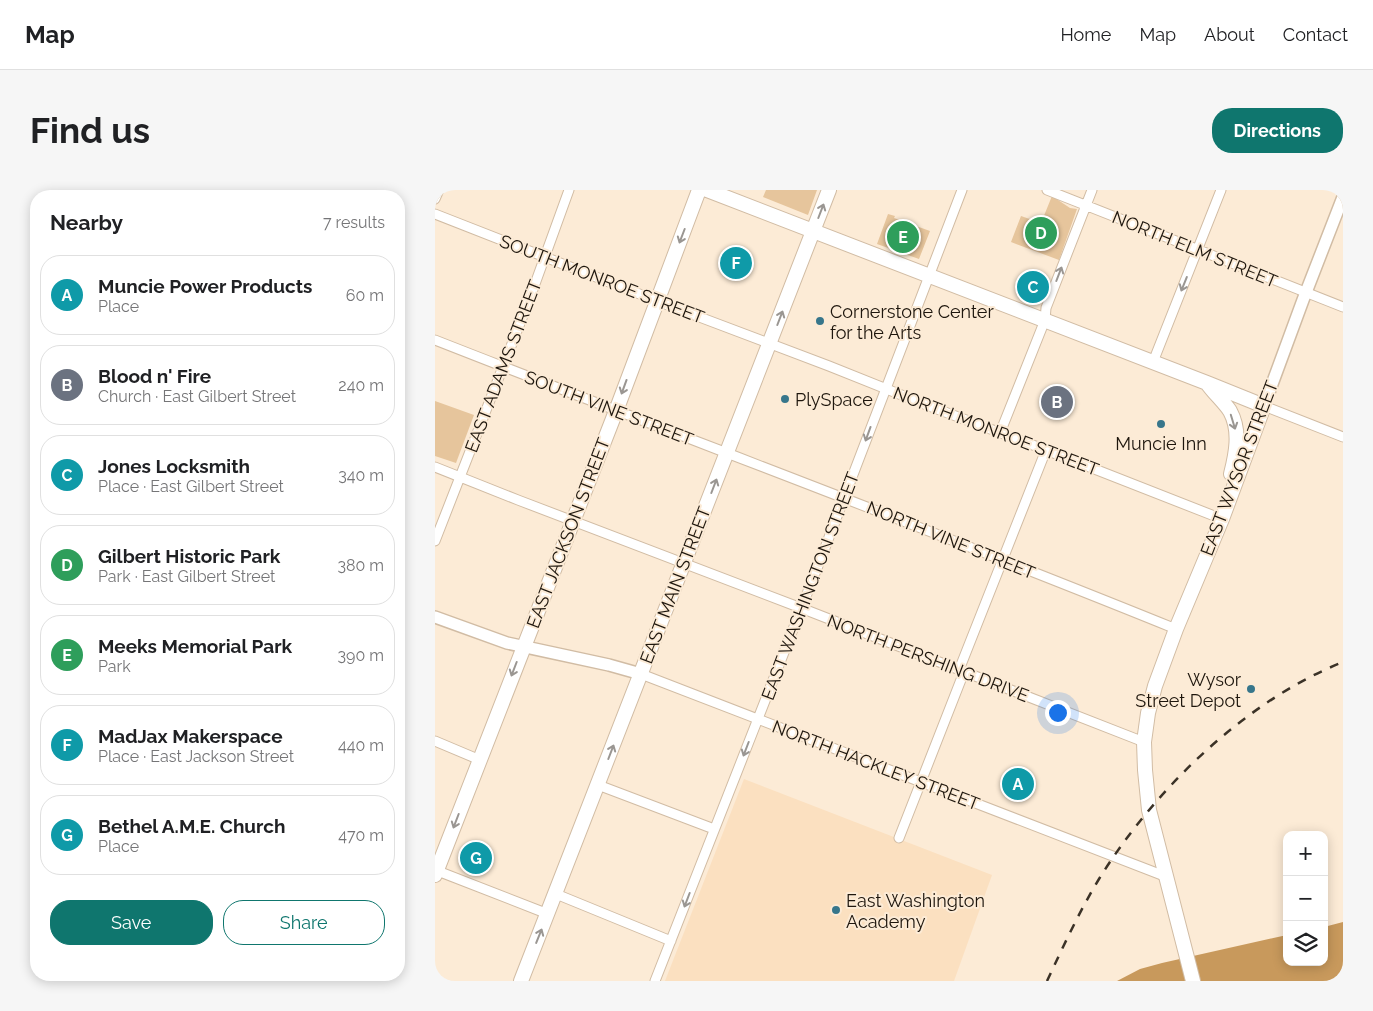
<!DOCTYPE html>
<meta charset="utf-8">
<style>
:root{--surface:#fff;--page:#f6f6f6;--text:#202124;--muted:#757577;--line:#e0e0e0;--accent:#0f766e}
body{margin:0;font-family:Raleway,sans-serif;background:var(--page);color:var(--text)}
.controls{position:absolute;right:15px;bottom:15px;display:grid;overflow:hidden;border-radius:10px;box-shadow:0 2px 12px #0003}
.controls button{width:45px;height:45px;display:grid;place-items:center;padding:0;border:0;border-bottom:1px solid var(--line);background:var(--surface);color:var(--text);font:25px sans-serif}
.you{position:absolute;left:622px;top:522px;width:18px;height:18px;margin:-12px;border:4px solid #fff;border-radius:50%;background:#1a73e8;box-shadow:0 0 0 8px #1a73e833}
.badge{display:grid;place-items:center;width:32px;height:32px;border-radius:50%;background:var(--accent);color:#fff;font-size:16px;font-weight:700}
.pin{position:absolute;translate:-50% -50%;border:2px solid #fff;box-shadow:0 1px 5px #0006}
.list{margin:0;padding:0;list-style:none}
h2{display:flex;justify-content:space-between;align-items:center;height:65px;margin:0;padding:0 20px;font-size:21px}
h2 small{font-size:16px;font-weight:400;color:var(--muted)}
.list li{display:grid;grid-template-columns:32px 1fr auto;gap:15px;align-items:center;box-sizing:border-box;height:80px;margin:0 10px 10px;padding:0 10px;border:1px solid var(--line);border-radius:20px}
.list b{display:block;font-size:19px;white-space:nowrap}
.list p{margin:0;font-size:16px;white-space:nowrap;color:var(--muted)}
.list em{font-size:16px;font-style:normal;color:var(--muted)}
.actions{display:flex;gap:10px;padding:15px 20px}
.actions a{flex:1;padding:11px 0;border:1px solid var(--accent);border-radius:20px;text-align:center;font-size:18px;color:var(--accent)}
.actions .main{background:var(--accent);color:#fff}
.icon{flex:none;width:28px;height:28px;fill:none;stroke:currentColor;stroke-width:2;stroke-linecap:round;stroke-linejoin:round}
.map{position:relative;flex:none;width:908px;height:791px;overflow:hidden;border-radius:20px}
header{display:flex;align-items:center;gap:30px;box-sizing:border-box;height:70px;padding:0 25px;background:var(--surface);border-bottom:1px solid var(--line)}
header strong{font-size:24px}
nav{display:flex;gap:28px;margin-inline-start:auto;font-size:18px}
.intro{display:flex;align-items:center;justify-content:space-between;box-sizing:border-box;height:120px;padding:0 30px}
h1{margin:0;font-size:35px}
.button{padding:12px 22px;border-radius:20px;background:var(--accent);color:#fff;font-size:18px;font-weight:700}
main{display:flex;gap:30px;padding:0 30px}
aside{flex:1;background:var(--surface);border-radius:20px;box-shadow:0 2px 12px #0003}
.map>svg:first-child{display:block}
.built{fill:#fbe0c0}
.green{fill:#e6c59c}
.water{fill:#c8995c}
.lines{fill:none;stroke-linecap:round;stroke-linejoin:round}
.minor-casing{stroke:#d1bca4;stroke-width:11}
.tertiary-casing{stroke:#d1bca4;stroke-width:14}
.secondary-casing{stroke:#d1bca4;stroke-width:16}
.minor{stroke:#fff;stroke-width:9}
.tertiary{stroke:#fff;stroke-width:11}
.secondary{stroke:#fff;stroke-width:14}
.rail{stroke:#3b3227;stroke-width:2.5;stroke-dasharray:9 9;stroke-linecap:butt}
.oneway{stroke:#9a9692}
.poi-dot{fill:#37768b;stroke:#fcebd6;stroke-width:2}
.labels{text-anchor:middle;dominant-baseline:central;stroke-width:4;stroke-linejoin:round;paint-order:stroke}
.street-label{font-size:18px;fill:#1e160d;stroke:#fcebd6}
.poi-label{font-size:18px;fill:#1e160d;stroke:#fcebd6;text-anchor:start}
</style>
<header>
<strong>Map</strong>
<nav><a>Home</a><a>Map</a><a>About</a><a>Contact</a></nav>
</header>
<div class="intro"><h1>Find us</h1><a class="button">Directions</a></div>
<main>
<aside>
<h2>Nearby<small>7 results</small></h2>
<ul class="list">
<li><span class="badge" style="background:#0f9aa8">A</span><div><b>Muncie Power Products</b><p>Place</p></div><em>60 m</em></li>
<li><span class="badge" style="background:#6b7280">B</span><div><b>Blood n' Fire</b><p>Church · East Gilbert Street</p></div><em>240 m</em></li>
<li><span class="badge" style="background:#0f9aa8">C</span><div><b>Jones Locksmith</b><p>Place · East Gilbert Street</p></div><em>340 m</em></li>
<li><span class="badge" style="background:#2e9e5b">D</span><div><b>Gilbert Historic Park</b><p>Park · East Gilbert Street</p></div><em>380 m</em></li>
<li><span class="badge" style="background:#2e9e5b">E</span><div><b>Meeks Memorial Park</b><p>Park</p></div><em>390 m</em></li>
<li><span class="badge" style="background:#0f9aa8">F</span><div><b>MadJax Makerspace</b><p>Place · East Jackson Street</p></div><em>440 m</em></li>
<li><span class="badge" style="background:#0f9aa8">G</span><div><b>Bethel A.M.E. Church</b><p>Place</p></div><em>470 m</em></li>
</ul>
<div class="actions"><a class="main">Save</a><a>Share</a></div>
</aside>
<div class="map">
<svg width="908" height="791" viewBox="0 0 908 791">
<rect width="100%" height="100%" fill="#fcebd6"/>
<path class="built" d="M309,589L557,685L519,791H230Z"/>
<path class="green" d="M331,0H382L373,25L328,7Z
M617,6L635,18L642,19L624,70L576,52L586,26L606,33Z
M453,24L460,26L459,28L495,41L484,69L442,54Z
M0,211L39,225L21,273L0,266Z"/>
<path class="water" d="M908,732V791H682L705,779L727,773L852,745V772H889V737Z"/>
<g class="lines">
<defs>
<path id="minor" d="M612,0L908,117
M0,9L4,0
M0,24L230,114L394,176L494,216L611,260L787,329
M0,150C247,247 495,339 741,439
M718,172L786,0
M829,216L908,247
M565,243L610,130L611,118L657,0
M0,277L83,310L366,418L709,552
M0,351L96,105L134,0
M524,480L611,260
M206,484L732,687
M0,551L45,570
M163,595L279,639
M464,648L529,482
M0,680L113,724
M121,704L236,751
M220,791L388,363L527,0"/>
<path id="tertiary" d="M829,216L868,110L908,7
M0,427L72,453L174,475L206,484"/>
<path id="secondary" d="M272,0L772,193L829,216L787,329L741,439L720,496L713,523L709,552L710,580L714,620L758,791
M772,193C778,202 790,213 795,221C806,241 801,264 796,284
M0,685L181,221L264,0
M86,791L394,0"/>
</defs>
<use href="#minor" class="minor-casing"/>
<use href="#tertiary" class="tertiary-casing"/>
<use href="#secondary" class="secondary-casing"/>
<use href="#minor" class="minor"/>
<use href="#tertiary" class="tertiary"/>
<use href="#secondary" class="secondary"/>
<path class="rail" d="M612,791C628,757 644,722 664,689C719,600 810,511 908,472"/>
</g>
<defs><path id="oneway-shaft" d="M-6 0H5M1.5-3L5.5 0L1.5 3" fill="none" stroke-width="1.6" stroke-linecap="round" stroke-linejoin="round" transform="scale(1.25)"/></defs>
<g class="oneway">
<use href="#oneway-shaft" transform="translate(386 21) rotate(-69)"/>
<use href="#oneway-shaft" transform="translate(247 46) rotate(111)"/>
<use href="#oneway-shaft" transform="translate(624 84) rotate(-69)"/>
<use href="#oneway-shaft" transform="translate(749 94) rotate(112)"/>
<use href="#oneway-shaft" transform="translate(345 128) rotate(-69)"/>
<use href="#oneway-shaft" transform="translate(189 197) rotate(110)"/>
<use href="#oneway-shaft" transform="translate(798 232) rotate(73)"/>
<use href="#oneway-shaft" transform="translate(433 244) rotate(110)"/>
<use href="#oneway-shaft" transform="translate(279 296) rotate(-69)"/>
<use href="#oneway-shaft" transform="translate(79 479) rotate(111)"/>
<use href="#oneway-shaft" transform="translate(311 559) rotate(111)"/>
<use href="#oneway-shaft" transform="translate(176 562) rotate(-69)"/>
<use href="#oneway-shaft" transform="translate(21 631) rotate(111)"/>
<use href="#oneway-shaft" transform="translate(252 710) rotate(111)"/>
<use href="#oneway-shaft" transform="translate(104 746) rotate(-68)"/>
</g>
<g class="poi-dot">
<circle cx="385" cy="131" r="5"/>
<circle cx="350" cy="209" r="5"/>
<circle cx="726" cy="234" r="5"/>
<circle cx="816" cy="499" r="5"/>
<circle cx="401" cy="720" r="5"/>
</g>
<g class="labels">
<g class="street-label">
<text transform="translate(760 59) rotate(22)">NORTH ELM STREET</text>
<text transform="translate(167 89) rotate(21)">SOUTH MONROE STREET</text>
<text transform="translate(68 176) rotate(-69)">EAST ADAMS STREET</text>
<text transform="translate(174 218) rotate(21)">SOUTH VINE STREET</text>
<text transform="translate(561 241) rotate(21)">NORTH MONROE STREET</text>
<text transform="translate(804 278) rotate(-69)">EAST WYSOR STREET</text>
<text transform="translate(133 343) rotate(-69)">EAST JACKSON STREET</text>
<text transform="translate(516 350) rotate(22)">NORTH VINE STREET</text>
<text transform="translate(240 395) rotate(-69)">EAST MAIN STREET</text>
<text transform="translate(375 396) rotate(-69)">EAST WASHINGTON STREET</text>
<text transform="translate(493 468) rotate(21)">NORTH PERSHING DRIVE</text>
<text transform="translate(441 575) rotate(21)">NORTH HACKLEY STREET</text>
</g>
<g class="poi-label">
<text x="395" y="121">Cornerstone Center<tspan x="395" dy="21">for the Arts</tspan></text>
<text x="360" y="209">PlySpace</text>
<text x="726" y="253" text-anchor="middle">Muncie Inn</text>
<text x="806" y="489" text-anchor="end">Wysor<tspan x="806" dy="21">Street Depot</tspan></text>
<text x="411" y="710">East Washington<tspan x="411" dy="21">Academy</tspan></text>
</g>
</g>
</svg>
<div class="controls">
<button>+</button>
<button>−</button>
<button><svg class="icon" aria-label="layers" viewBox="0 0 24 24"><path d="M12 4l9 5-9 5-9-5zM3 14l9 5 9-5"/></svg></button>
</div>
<div class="you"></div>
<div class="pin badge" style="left:583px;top:594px;background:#0f9aa8">A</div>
<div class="pin badge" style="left:622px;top:212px;background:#6b7280">B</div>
<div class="pin badge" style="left:598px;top:97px;background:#0f9aa8">C</div>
<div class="pin badge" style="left:606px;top:43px;background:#2e9e5b">D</div>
<div class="pin badge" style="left:468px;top:47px;background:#2e9e5b">E</div>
<div class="pin badge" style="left:301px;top:73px;background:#0f9aa8">F</div>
<div class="pin badge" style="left:41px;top:668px;background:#0f9aa8">G</div>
</div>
</main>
